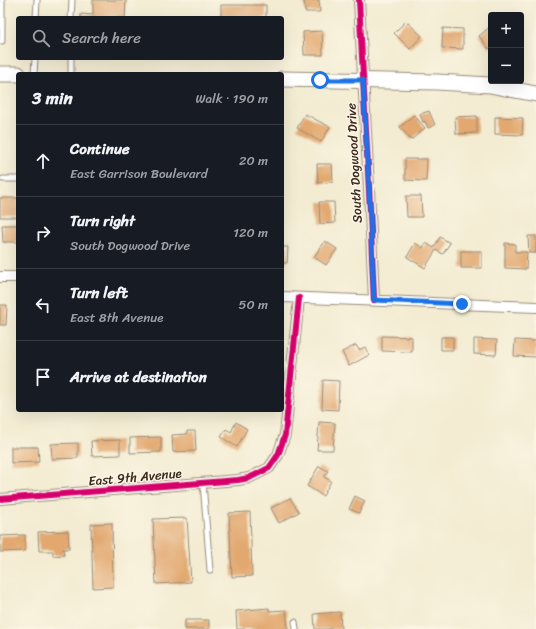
<!DOCTYPE html>
<meta charset="utf-8">
<style>
:root{--surface:#171b24;--page:#20242c;--text:#f1f3f6;--muted:#9ea1a6;--line:#363941}
body{margin:0;font-family:Sriracha,sans-serif;background:var(--page);color:var(--text)}
.controls{position:absolute;right:12px;top:12px;display:grid;overflow:hidden;border-radius:4px;box-shadow:0 4px 16px #0002}
.controls button{width:36px;height:36px;display:grid;place-items:center;padding:0;border:0;border-bottom:1px solid var(--line);background:var(--surface);color:var(--text);font:20px sans-serif}
.stop{position:absolute;width:12px;height:12px;margin:-9px;border:3px solid #1a73e8;border-radius:50%;background:#fff}
.stop.end{background:#1a73e8;border-color:#fff;box-shadow:0 1px 4px #0008}
.list{margin:0;padding:0;list-style:none}
h2{display:flex;justify-content:space-between;align-items:center;height:52px;margin:0;padding:0 16px;font-size:17px}
h2 small{font-size:13px;font-weight:400;color:var(--muted)}
.list li{display:grid;grid-template-columns:26px 1fr auto;gap:12px;align-items:center;box-sizing:border-box;height:72px;padding:0 16px;border-top:1px solid var(--line)}
.list b{display:block;font-size:15px;white-space:nowrap}
.list p{margin:0;font-size:13px;white-space:nowrap;color:var(--muted)}
.list em{font-size:13px;font-style:normal;color:var(--muted)}
.icon{flex:none;width:22px;height:22px;fill:none;stroke:currentColor;stroke-width:2;stroke-linecap:round;stroke-linejoin:round}
.map{position:relative;flex:none;width:536px;height:629px;overflow:hidden}
.search{position:absolute;background:var(--surface);box-shadow:0 4px 16px #0002;left:16px;top:16px;width:268px;height:44px;display:flex;align-items:center;gap:10px;box-sizing:border-box;padding:0 14px;border-radius:4px;color:var(--muted);font-size:15px}
.panel{position:absolute;background:var(--surface);box-shadow:0 4px 16px #0002;left:16px;top:72px;width:268px;height:340px;border-radius:4px}
.map>svg:first-child{display:block}
.building{fill:#e2a86f}
.lines{fill:none;stroke-linecap:round;stroke-linejoin:round}
.lane-casing{stroke:#978b78;stroke-width:7}
.street-casing{stroke:#978b78;stroke-width:12}
.secondary-casing{stroke:#978b78;stroke-width:17}
.lane{stroke:#fff;stroke-width:5}
.street{stroke:#fff;stroke-width:10}
.secondary{stroke:#fff;stroke-width:15}
.cycleway-casing{stroke:#fcf5e5;stroke-width:8}
.cycleway{stroke:#d6006c;stroke-width:6}
.route{stroke:#1a73e8;stroke-width:5}
.labels{text-anchor:middle;dominant-baseline:central;stroke-width:3;stroke-linejoin:round;paint-order:stroke}
.street-label{font-size:13px;fill:#3b2a1e;stroke:#fcf5e5}
</style>
<div class="map">
<svg width="536" height="629" viewBox="0 0 536 629">
<rect width="100%" height="100%" fill="#fcf5e5"/>
<filter id="ink" filterUnits="userSpaceOnUse"><feTurbulence type="fractalNoise" baseFrequency=".025" numOctaves="2"/><feDisplacementMap in="SourceGraphic" scale="8" xChannelSelector="R" yChannelSelector="G"/><feConvolveMatrix kernelMatrix="1 2 1 2 8 2 1 2 1" color-interpolation-filters="sRGB"/></filter>
<filter id="wash" filterUnits="userSpaceOnUse"><feTurbulence type="fractalNoise" baseFrequency=".012" numOctaves="4" result="noise"/><feDisplacementMap in="SourceGraphic" scale="16" xChannelSelector="R" yChannelSelector="G"/><feGaussianBlur stdDeviation="0.9" result="paint"/><feColorMatrix in="noise" values="0 0 0 0 0 0 0 0 0 0 0 0 0 0 0 0 0 1.4 0 .05"/><feComposite in="paint" operator="in"/></filter>
<g filter="url(#wash)">
<rect width="100%" height="100%" fill="#f3ecd2"/>
<g id="blocks">
<path class="building" d="M93,0H126L125,18H81V14L93,15Z
M304,0H319L320,12H305Z
M221,5H266V18H221Z
M406,21L422,36L410,49L394,33Z
M491,26V47L489,49L479,36Z
M443,28L463,29V49L442,48Z
M322,31L323,55H304L303,32Z
M429,111L435,125L428,128L425,121L423,122L420,114Z
M305,114L330,127L321,142L297,128Z
M414,115L425,128L411,140L400,127Z
M477,116V133L456,134L455,117Z
M495,117L523,118L522,135L495,134Z
M405,159H427L426,181L405,180Z
M317,164H332L333,182L318,183Z
M406,196H421L422,217H407Z
M0,198H18V217H0Z
M319,202H334L335,223L320,224Z
M2,225H18V242H3Z
M528,236H536V253H529Z
M440,237L450,243L443,254L436,250L425,268L407,257L415,243L423,248L426,243L434,248Z
M325,241L337,249L326,265L314,257Z
M505,243L515,244V252H527L526,269L505,268Z
M282,247H288L287,263H282Z
M461,251H482V268H461Z
M0,305H7L6,325H0Z
M382,336L412,337V352L382,351Z
M441,337H453V350H441Z
M474,339L497,340L496,355L474,354Z
M515,340L536,341V357L514,356Z
M356,345L359,350L365,347L369,355L349,366L342,352Z
M323,380L339,381L338,410L322,409Z
M236,422L247,429L237,447L221,437L226,429L231,432Z
M319,422L335,423L333,450H317Z
M187,431H195L196,451L173,452L172,435L187,434Z
M161,437V452L130,453V438Z
M120,440V455L92,456L91,441Z
M78,443V458L52,459L51,444Z
M11,447H38L39,462L11,463Z
M319,466L328,471L324,477L331,481L323,496L307,486Z
M355,496L365,501L359,513L349,509Z
M290,498L299,512L279,523L271,508Z
M250,512L252,576L232,577L229,513Z
M187,518L191,582L156,584L153,519Z
M112,523L113,587L93,588L91,524Z
M68,531L69,549H63L64,555L53,556V551H39L38,532Z
M25,535V551L0,552V536Z
M269,608V611L286,610L288,629H237L236,611Z
M340,612L341,629H315L314,614Z
M185,620H209V629H185Z"/>
</g>
</g>
<g filter="url(#ink)">
<use href="#blocks" fill-opacity="0" stroke="#978b78" stroke-width="1"/>
<g class="lines">
<defs>
<path id="lane" d="M36,18L37,0
M71,18L72,0
M0,41H2V0
M34,74L35,58
M71,74V58
M3,179H18
M203,483L210,570
M295,622L296,629"/>
<path id="street" d="M359,0L369,188L374,300
M0,277H18
M282,297L536,307
M0,499L238,480L249,478L269,468L278,455L285,435L299,298"/>
<path id="secondary" d="M0,74H18
M282,79L437,82L490,85L536,94"/>
</defs>
<use href="#lane" class="lane-casing"/>
<use href="#street" class="street-casing"/>
<use href="#secondary" class="secondary-casing"/>
<use href="#lane" class="lane"/>
<use href="#street" class="street"/>
<use href="#secondary" class="secondary"/>
<defs>
<path id="cycleway" d="M359,0L369,188L374,300
M0,499L238,480L249,478L269,468L278,455L285,435L299,298"/>
</defs>
<use href="#cycleway" class="cycleway-casing"/>
<use href="#cycleway" class="cycleway"/>
</g>
</g>
<g class="lines" filter="url(#ink)">
<path class="route" d="M320,80H363L369,188L374,300L462,304"/>
</g>
<g class="labels">
<g class="street-label">
<text transform="translate(354 163) rotate(-93)">South Dogwood Drive</text>
<text transform="translate(135 477) rotate(-5)">East 9th Avenue</text>
</g>
</g>
</svg>
<div class="controls">
<button>+</button>
<button>−</button>
</div>
<div class="stop" style="left:320px;top:80px"></div>
<div class="stop end" style="left:462px;top:304px"></div>
<div class="search"><svg class="icon" aria-label="search" viewBox="0 0 24 24"><circle cx="10" cy="10" r="6"/><path d="M15 15l6 6"/></svg>Search here</div>
<section class="panel">
<h2>3 min<small>Walk · 190 m</small></h2>
<ul class="list">
<li><svg class="icon" aria-label="ahead" viewBox="0 0 24 24"><path d="M12 20V5M6 11l6-6 6 6"/></svg><div><b>Continue</b><p>East Garrison Boulevard</p></div><em>20 m</em></li>
<li><svg class="icon" aria-label="right" viewBox="0 0 24 24"><path d="M7 20v-9h11M14 6l5 5-5 5"/></svg><div><b>Turn right</b><p>South Dogwood Drive</p></div><em>120 m</em></li>
<li><svg class="icon" aria-label="left" viewBox="0 0 24 24"><path d="M17 20v-9H6M10 6l-5 5 5 5"/></svg><div><b>Turn left</b><p>East 8th Avenue</p></div><em>50 m</em></li>
<li><svg class="icon" aria-label="arrive" viewBox="0 0 24 24"><path d="M6 21V4h12l-3 4 3 4H6"/></svg><div><b>Arrive at destination</b></div></li>
</ul>
</section>
</div>
